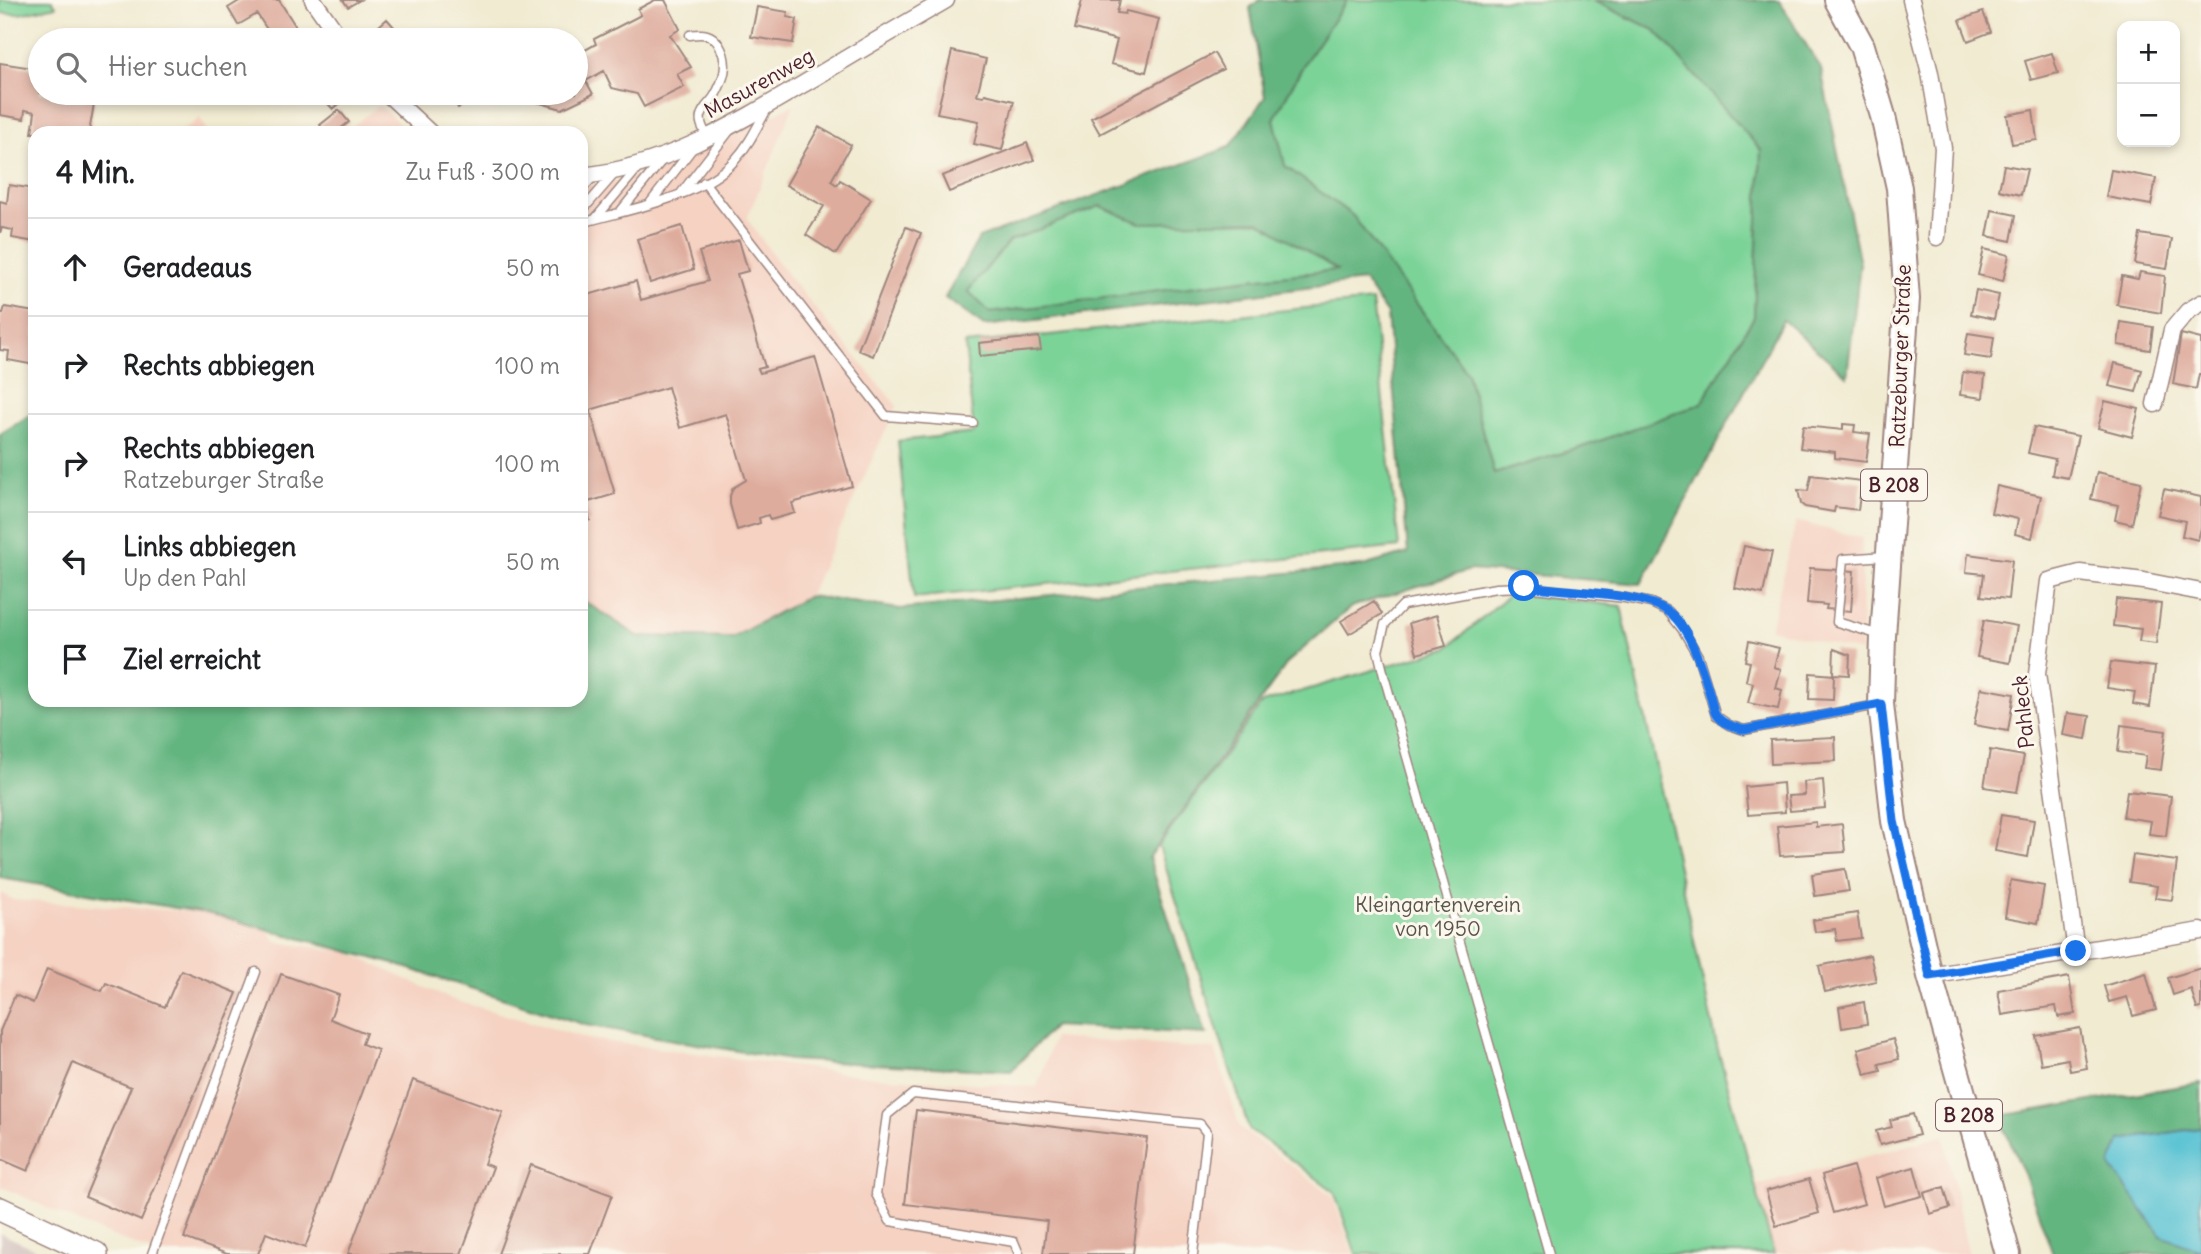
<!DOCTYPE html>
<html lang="de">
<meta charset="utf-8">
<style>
:root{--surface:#fff;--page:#f6f6f6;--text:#202124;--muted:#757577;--line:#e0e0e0}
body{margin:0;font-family:Delius,sans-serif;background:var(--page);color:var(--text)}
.controls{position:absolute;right:21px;top:21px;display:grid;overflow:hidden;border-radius:14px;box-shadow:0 4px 10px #0003}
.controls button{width:63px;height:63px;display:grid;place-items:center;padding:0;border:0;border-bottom:2px solid var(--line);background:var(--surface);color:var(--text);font:35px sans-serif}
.stop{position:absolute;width:21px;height:21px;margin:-16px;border:5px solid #1a73e8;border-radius:50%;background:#fff}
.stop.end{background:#1a73e8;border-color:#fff;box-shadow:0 2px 7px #0008}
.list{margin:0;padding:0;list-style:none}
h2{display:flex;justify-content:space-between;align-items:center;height:91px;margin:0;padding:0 28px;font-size:30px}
h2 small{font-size:23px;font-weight:400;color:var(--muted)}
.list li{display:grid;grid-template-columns:46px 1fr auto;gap:21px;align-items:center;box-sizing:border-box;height:98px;padding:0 28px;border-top:2px solid var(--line)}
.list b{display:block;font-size:26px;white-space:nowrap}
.list p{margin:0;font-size:23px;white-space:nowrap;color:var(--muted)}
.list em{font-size:23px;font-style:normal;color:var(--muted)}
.icon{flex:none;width:38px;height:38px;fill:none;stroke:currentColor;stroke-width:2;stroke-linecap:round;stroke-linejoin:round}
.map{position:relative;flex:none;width:2201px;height:1254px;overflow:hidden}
.search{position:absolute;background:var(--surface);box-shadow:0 4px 10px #0003;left:28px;top:28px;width:560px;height:77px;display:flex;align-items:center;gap:18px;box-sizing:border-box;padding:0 24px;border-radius:38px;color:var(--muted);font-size:26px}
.panel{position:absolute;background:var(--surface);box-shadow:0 4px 10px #0003;left:28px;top:126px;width:560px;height:581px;border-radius:21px}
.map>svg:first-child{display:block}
.built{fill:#f5d2c2}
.industrial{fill:#d1bfbd}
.green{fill:#7bd398;stroke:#627962;stroke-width:2}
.forest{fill:#64b580;stroke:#576a56;stroke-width:2;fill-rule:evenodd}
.water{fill:#58c2d3;stroke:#51707f;stroke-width:2}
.building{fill:#deac9d}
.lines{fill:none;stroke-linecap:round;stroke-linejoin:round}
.service-casing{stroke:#9e857e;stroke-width:11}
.minor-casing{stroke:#9e857e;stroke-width:19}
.secondary-casing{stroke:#9e857e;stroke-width:26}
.primary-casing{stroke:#9e857e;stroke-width:28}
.service{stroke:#fff;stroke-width:8}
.minor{stroke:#fff;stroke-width:16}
.secondary{stroke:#fff;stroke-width:23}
.primary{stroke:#fff;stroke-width:24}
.route{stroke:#1a73e8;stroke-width:9}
.labels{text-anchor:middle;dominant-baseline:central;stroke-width:6;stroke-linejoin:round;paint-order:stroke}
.shield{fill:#fbf7ec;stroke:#7f6065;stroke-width:2}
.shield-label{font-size:19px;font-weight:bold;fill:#4a1f2b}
.street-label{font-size:21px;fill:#4a1f2b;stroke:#fbf7ec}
.park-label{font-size:21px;fill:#59554c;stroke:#fbf7ec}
</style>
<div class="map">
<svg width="2201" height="1254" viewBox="0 0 2201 1254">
<rect width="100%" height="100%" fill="#fbf7ec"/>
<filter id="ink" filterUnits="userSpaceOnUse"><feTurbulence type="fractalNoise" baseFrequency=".0143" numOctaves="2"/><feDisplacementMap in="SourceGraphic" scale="14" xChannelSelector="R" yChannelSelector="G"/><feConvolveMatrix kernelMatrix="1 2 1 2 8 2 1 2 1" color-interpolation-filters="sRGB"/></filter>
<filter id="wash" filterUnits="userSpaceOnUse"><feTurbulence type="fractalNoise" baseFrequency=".00686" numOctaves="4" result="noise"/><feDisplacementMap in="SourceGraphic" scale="28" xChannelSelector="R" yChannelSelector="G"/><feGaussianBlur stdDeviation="1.57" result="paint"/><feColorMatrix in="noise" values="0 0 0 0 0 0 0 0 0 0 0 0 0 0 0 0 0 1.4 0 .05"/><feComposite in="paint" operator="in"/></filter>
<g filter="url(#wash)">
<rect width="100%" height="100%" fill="#f1ebd2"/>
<path class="built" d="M794,104L747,219L789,277L897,406L809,596L732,638L638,636L581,599V187L623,179L661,168L697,153Z
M379,105L410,133H344Z
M200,118L208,133H179Z
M1796,521L1862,538L1861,652L1770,629Z
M0,893L14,900L257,916L276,942L347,952L450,999L589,1039L875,1077L1037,1087L1054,1038L1215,1049L1240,1128L1332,1195L1353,1254H158L82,1224L0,1186Z
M1944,1136L1968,1254H1774L1757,1185Z"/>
<path class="industrial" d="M0,1233L46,1254H0Z"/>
<path class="green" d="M0,0H52L56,6L19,14L0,13Z
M1347,0H1592L1655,30L1761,150L1754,317L1701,404L1586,446L1494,474L1467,373L1353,216L1285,166L1274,119L1305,62Z
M1100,206L1140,223L1259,221L1338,270L1251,279L990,313L968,291L1009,241Z
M1372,301L1399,547L914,598L898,441L974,433L965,344Z
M1511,593L1621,606L1717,1046L1774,1254H1356L1334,1191L1249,1129L1159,846L1262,703L1447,648Z"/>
<path class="forest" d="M1259,0H1347L1305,62L1274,119L1285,166L1353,216L1467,373L1494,474L1586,446L1701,404L1754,317L1761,150L1655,30L1592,0H1779L1821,69L1860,264L1847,376L1783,320L1641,584L1470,570L1351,607L1288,662L1149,858L1206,1034L1054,1026L1011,1071L790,1060L586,1025L401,966L211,914L0,878V434L35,412V700H581V599L638,636L732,638L809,596L900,609L1363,566L1408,553L1387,314L1364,281L984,326L945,298L979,238L1230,147L1265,97L1250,8ZM1100,206L1140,223L1259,221L1337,270L1251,279L990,313L968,291L1009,241Z
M2201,1083V1128L2121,1140L2196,1251H2201V1254H2053L2025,1176L1999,1116Z"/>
<path class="water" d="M2201,1128V1251L2161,1236L2110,1165L2121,1140Z"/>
<g id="blocks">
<path class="building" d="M241,0H279L301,35L293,40H274L257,14L238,25L228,8Z
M343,0H360L348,7Z
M655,0H665L680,29L670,35L691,67L677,74L684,87L644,107L637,94L612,88L604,71L586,81L593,94L562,109L514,96L512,93H576V55L596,44L594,39L641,15L638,9Z
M1082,0H1120L1117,13L1125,14L1126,11L1159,19L1146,72L1111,64L1117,40L1075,29Z
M757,7L788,12L787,17L797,19L793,43L751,37Z
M1983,12L1991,32L1968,41L1960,20Z
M387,19L402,36L405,40H375L370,34Z
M952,51L986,59L977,95L984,96L985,94L1014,101L1002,150L974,144L979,121L937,113Z
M1214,53L1223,69L1100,134L1091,118Z
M2052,53L2058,73L2031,80L2025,61Z
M0,63L40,69V93H58L95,98L89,133H32L35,112L25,110L24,119L0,115Z
M318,93H352L333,109Z
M450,93H482L483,95L458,108Z
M339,110L349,122L335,133H326L320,125Z
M2033,110L2037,140L2012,144L2007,115Z
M819,127L851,145L831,181L837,185L840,180L871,199L836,254L806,235L824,206L786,185Z
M1027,143L1034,160L949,192L942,176Z
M2004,165L2027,169L2021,195L1999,190Z
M2111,170L2156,178L2151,205L2106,197Z
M9,185L35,189V242L12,238L13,230L2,228L0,233V201L7,203Z
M1992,210L2016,215L2011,241L1987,236Z
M682,226L694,269L650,283L637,239Z
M906,227L921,233L873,356L858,350Z
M2140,234L2172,239L2167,269L2135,264Z
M739,240L748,271L737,274L765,367L758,369L760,373L815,357L852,486L792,503L795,513L770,520L768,515L759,518L760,523L737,530L730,504V496L733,488L746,480L726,414L680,428L668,387L590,410L615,494L585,503L590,520L581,523V297L636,281L641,300L708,281L699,252Z
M1984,249L2009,255L2003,281L1978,275Z
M2140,272L2165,276L2161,313L2117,305L2122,276L2138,279Z
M1976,290L1999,295L1994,319L1971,314Z
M5,307L35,312V365L8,360L9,351L0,350V313H3Z
M2121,322L2153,327L2150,350L2118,345Z
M1968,333L1994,337L1991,359L1964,355Z
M2181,334L2201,339V374H2199L2196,389L2173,384Z
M1039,337L1041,350L980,356L979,343Z
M2115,363L2142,370L2136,392L2109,386Z
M1963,372L1985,375L1983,398L1960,395Z
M2105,401L2139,409L2132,437L2098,428Z
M1843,424L1855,425L1854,432L1870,434L1866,462L1835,458V452L1800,448L1803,426L1843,430Z
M2034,427L2078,436L2068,478L2052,475L2055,459L2028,453Z
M2097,472L2141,482L2132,524L2115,520L2118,505L2091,499Z
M1811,475L1862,481L1858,510L1835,507L1834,512L1805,507L1801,504L1798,490L1808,491Z
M1997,486L2041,496L2032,538L2015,534L2018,519L1991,513Z
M2164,489L2201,497V528L2198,540L2182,536L2185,521L2158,515Z
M1744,546L1772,552L1763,594L1735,588Z
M1968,554L2012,560L2008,599L1981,596L1984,574L1966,572Z
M1810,568L1854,571L1851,611L1826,609L1827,605L1807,603Z
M2116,599L2161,604L2156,644L2139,642L2141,629L2113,626Z
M1374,601L1382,614L1349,634L1341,621Z
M1437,615L1446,646L1417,654L1409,623Z
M1984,620L2017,626L2010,663L1977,657Z
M1749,641L1779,648L1774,667L1781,669L1776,688L1782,690L1778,709L1748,703L1753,683L1746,681L1750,662L1745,661Z
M1834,649L1850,655L1849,675L1833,674Z
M2111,662L2155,667L2150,707L2133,704L2135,692L2107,688Z
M1810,673L1834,675L1833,700L1809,699Z
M1981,688L2014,694L2008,731L1974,725Z
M2067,713L2090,716L2086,739L2063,735Z
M2121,725L2166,731L2161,770L2144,768L2146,756L2118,752Z
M1835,737L1836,761L1771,764L1770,740Z
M1990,750L2024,756L2017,792L1984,787Z
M1823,780L1825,808L1790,811L1788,796L1805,795L1804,782Z
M1783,783L1785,812L1748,815L1745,787Z
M2127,791L2171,796L2166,836L2149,834L2151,821L2123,817Z
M2001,815L2034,820L2028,857L1995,851Z
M1816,822V827L1842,824L1845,852L1780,856L1777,826Z
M2133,855L2177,861L2172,900L2155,898L2157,886L2129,882Z
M1845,869L1849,891L1815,896L1812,874Z
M2011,880L2044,886L2038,923L2005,917Z
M1857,913L1861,938L1837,941L1835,929L1815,932L1813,920Z
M1870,955L1876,981L1825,992L1819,966Z
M2201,968V1008L2197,1009L2191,989L2173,995L2168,978Z
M47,969L102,991L106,983L165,1007L181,970L237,993L141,1221L85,1197L131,1087L73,1063L28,1171L0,1159V1031L15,995L33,1003Z
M2146,973L2156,1010L2133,1016L2127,997L2109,1002L2104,986Z
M281,974L339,995L330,1019L366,1033L362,1044L378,1050L305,1248L266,1233L258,1254H227L184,1238Z
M2069,977L2075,1014L2058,1017L2056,1006L2002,1015L1998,990Z
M1864,1002L1867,1024L1842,1028L1839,1007Z
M2080,1028L2087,1068L2070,1071L2068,1059L2041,1064L2036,1036Z
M1893,1039L1899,1059L1879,1064L1881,1071L1865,1075L1858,1049Z
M413,1080L503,1112L484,1164L493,1167L461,1254H348Z
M916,1110L1147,1138L1133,1254H1043L1047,1221L905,1204Z
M1913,1114L1919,1135L1880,1145L1876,1131L1892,1127L1890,1120Z
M531,1165L612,1195L590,1254H498Z
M1853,1166L1864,1204L1833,1213L1822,1175Z
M1914,1167L1922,1196L1884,1206L1876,1178Z
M1809,1179L1819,1213L1776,1226L1766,1191Z
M1944,1187L1950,1208L1930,1214L1924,1193Z"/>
</g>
</g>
<g filter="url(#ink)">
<use href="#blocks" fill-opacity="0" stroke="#9e857e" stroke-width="2"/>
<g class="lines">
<defs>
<path id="service" d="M690,35C703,33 712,33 719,45C730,63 724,80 714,97C710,103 703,108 701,116C699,123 704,130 707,136
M704,182L886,416L973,423
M581,190L593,177
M682,192L730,130
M651,202L692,149
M581,212L616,172
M620,212L663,159
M595,219L638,168
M581,223C629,209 701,198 735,160C749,145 757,127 767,109
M1880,635L1837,622L1843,559L1886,556
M152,1254L256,972
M1019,1254L1014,1242L890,1221L876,1194L887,1115L913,1094L1200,1124L1207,1133L1193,1254
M1549,1254L1384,676L1378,651L1385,624L1403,605L1496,588L1524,587L1625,598L1651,603L1668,611L1683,630L1698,656L1716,716L1729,725L1744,730L1878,705"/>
<path id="minor" d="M313,0L341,40
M1911,0L1930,73L1943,148L1937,237
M387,93L430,133
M581,176C667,168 744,119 817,76C860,50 903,25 946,0
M2155,404L2172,330L2188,311L2201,303
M2076,951L2037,674L2049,581L2080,573L2144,581L2201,592
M1930,976L2201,931"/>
<path id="secondary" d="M0,1209L96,1254"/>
<path id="primary" d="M1837,0L1862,46L1883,116L1899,188L1907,299L1883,636L1881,704L1894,821L1930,976L2008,1254"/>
</defs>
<use href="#service" class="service-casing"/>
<use href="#minor" class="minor-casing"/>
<use href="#secondary" class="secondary-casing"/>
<use href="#primary" class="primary-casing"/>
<use href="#service" class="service"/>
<use href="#minor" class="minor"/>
<use href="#secondary" class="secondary"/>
<use href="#primary" class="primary"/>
</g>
</g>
<g class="lines" filter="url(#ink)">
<path class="route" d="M1524,586C1557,590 1641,593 1666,610C1690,625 1702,669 1710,695C1712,701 1713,710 1716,715C1722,724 1735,727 1744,730L1881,704L1894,821L1930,976L2076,951"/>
</g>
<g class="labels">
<g class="shield">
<rect x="1861" y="469.5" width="66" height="31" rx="5"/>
<rect x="1936" y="1099.5" width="66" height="31" rx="5"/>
</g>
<g class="shield-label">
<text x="1894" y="485">B 208</text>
<text x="1969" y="1115">B 208</text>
</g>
<g class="street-label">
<text transform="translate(759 83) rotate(-29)">Masurenweg</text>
<text transform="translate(1900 356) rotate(-88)">Ratzeburger Straße</text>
<text transform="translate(2023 712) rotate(-96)">Pahleck</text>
</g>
<g class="park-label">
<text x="1438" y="904">Kleingartenverein<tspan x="1438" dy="24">von 1950</tspan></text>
</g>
</g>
</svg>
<div class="controls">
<button>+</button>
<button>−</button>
</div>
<div class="stop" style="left:1524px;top:586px"></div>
<div class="stop end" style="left:2076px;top:951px"></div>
<div class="search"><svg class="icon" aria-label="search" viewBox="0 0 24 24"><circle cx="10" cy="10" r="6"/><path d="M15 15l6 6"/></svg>Hier suchen</div>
<section class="panel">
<h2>4 Min.<small>Zu Fuß · 300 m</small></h2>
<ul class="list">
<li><svg class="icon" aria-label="ahead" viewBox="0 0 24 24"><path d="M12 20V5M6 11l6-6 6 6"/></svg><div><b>Geradeaus</b></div><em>50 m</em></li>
<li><svg class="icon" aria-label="right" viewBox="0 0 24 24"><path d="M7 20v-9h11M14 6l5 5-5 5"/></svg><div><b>Rechts abbiegen</b></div><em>100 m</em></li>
<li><svg class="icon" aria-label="right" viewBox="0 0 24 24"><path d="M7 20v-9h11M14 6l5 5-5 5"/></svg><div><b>Rechts abbiegen</b><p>Ratzeburger Straße</p></div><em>100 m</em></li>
<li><svg class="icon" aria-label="left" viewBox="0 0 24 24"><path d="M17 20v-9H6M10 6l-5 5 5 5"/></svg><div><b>Links abbiegen</b><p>Up den Pahl</p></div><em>50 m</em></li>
<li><svg class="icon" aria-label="arrive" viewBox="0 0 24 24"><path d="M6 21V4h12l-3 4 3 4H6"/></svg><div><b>Ziel erreicht</b></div></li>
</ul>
</section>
</div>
